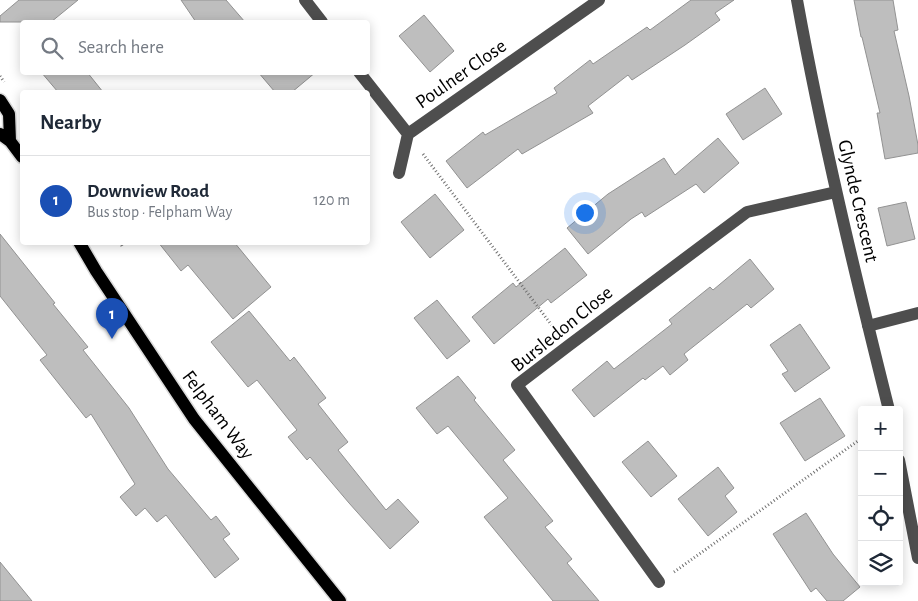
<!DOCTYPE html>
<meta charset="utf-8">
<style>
:root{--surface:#fff;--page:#f2f2f3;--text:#1f2937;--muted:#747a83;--line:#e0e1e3;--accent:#0f766e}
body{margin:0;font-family:"Alegreya Sans",sans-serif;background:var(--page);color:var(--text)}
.controls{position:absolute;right:15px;bottom:15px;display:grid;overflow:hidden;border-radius:5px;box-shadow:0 2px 12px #0003}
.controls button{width:45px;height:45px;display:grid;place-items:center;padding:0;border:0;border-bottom:1px solid var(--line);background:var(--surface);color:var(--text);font:25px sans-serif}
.you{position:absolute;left:584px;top:212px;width:18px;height:18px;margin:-12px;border:4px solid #fff;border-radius:50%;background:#1a73e8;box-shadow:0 0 0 8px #1a73e833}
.badge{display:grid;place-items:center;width:32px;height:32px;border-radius:50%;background:var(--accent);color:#fff;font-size:16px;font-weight:700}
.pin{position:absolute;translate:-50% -41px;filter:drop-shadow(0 1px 2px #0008)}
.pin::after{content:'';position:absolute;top:26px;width:18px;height:15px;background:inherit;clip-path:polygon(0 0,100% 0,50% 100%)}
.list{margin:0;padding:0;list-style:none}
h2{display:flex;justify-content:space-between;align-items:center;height:65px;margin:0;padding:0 20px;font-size:21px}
h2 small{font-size:16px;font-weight:400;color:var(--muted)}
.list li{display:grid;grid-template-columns:32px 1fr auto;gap:15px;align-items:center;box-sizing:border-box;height:90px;padding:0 20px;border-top:1px solid var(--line)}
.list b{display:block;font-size:19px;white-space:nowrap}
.list p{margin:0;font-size:16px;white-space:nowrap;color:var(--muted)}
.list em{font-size:16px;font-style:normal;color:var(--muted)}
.icon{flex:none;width:28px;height:28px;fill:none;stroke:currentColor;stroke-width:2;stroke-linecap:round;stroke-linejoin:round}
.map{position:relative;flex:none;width:918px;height:601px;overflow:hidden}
.search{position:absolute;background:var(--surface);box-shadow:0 2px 12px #0003;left:20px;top:20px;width:350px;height:55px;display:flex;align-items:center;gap:12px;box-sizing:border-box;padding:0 18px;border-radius:5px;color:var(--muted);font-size:19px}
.panel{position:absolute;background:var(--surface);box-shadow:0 2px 12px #0003;left:20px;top:90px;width:350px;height:155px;border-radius:5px}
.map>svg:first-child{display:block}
.building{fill:#bebebe;stroke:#929292}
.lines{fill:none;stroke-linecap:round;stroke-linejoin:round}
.major-casing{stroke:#dbdbdb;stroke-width:15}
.path{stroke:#707070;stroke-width:3;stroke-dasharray:1 2.5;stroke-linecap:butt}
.minor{stroke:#4e4e4e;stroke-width:12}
.major{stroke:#000;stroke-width:12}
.labels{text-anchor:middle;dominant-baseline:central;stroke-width:4.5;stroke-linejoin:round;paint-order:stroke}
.street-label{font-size:20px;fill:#000;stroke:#fff}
</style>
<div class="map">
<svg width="918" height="601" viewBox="0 0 918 601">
<rect width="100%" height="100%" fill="#fff"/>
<path class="building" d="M19,0H78L51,22H0V16Z
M181,0H226L245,22H196Z
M691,0H734L715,13L720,20L685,45L632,80L628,75L588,106L593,113L522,154L518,149L467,188L446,161L483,132L485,135L557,93L554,88L590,60L593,64L647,27L650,30Z
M854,0H893L898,30L894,31L909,96L918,145V153L885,159L877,113H880L862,37H861Z
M424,15L454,51L430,72L399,36Z
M41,72H87L103,92H58Z
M258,72H316L292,92H275Z
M765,88L782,114L743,140L726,114Z
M718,138L739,163L704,193L696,184L645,217L642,212L631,219L588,254L567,228L608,194L664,158L675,175Z
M435,194L464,230L430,258L401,222Z
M906,202L915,239L887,246L878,208Z
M0,234L55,303L53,304L88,347L83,350L129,408L168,469L211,520L216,516L230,534L223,539L239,559L215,578L166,515L157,522L145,508L136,516L120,497L135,484L91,414L86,418L40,360L47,355L0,296Z
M158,242H234L271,287L233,319L188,265L181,271Z
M565,248L587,275L551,303L548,299L494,344L472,317L513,283L516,287Z
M750,259L774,289L751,308L747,304L684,354L688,360L670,375L663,366L645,380L643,378L594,417L572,390L607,361L614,369L672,324L669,320L710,287L713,290Z
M437,300L470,341L447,359L414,318Z
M249,311L290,361L294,357L326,398L318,404L348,442L338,450L386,510L398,499L419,522L390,549L349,503L310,457L307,460L288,437L297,430L257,380L248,387L211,342Z
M800,324L830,368L795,392L782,374L788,371L770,345Z
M458,376L476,398L474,400L515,450L503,460L553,521L545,527L572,559L567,563L599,601H553L484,517L508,498L448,426L437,434L416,408Z
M820,398L845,436L805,461L780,423Z
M648,441L677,476L651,497L622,462Z
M718,467L734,488L725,496L737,512L708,536L678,499Z
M806,513L833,554L860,587L843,601H827L816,588L811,592L773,534Z
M0,562L32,601H0Z"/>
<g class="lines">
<defs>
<path id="major" d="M0,100L9,114L10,141
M0,134L10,141L22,157
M79,242L96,271L194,419L340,601"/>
</defs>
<use href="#major" class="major-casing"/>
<path class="path" d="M0,76L4,82
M423,154L556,331
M120,242L123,248
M674,572L862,438"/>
<path class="minor" d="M305,0L322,22
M797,0C822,138 855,274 889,410
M359,72L408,134L599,0
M399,173L408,134
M868,326L918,313
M899,460L918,558
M659,582L517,385L568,346L747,212L836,192"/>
<use href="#major" class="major"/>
</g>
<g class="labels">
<g class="street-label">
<text transform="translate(461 74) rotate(-35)">Poulner Close</text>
<text transform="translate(858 201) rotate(77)">Glynde Crescent</text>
<text transform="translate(562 329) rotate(-39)">Bursledon Close</text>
<text transform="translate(218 415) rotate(53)">Felpham Way</text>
</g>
</g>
</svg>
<div class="controls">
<button>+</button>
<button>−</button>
<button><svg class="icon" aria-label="locate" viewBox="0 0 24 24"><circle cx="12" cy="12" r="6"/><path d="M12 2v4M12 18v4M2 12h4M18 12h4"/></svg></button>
<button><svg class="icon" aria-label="layers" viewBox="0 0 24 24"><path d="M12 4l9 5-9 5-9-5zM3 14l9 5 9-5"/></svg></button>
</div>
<div class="you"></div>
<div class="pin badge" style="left:112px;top:339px;background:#1a4fb4">1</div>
<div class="search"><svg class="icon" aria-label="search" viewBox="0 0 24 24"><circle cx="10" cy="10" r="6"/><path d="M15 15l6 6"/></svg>Search here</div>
<section class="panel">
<h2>Nearby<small></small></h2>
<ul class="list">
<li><span class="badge" style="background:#1a4fb4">1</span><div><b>Downview Road</b><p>Bus stop · Felpham Way</p></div><em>120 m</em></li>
</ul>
</section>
</div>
